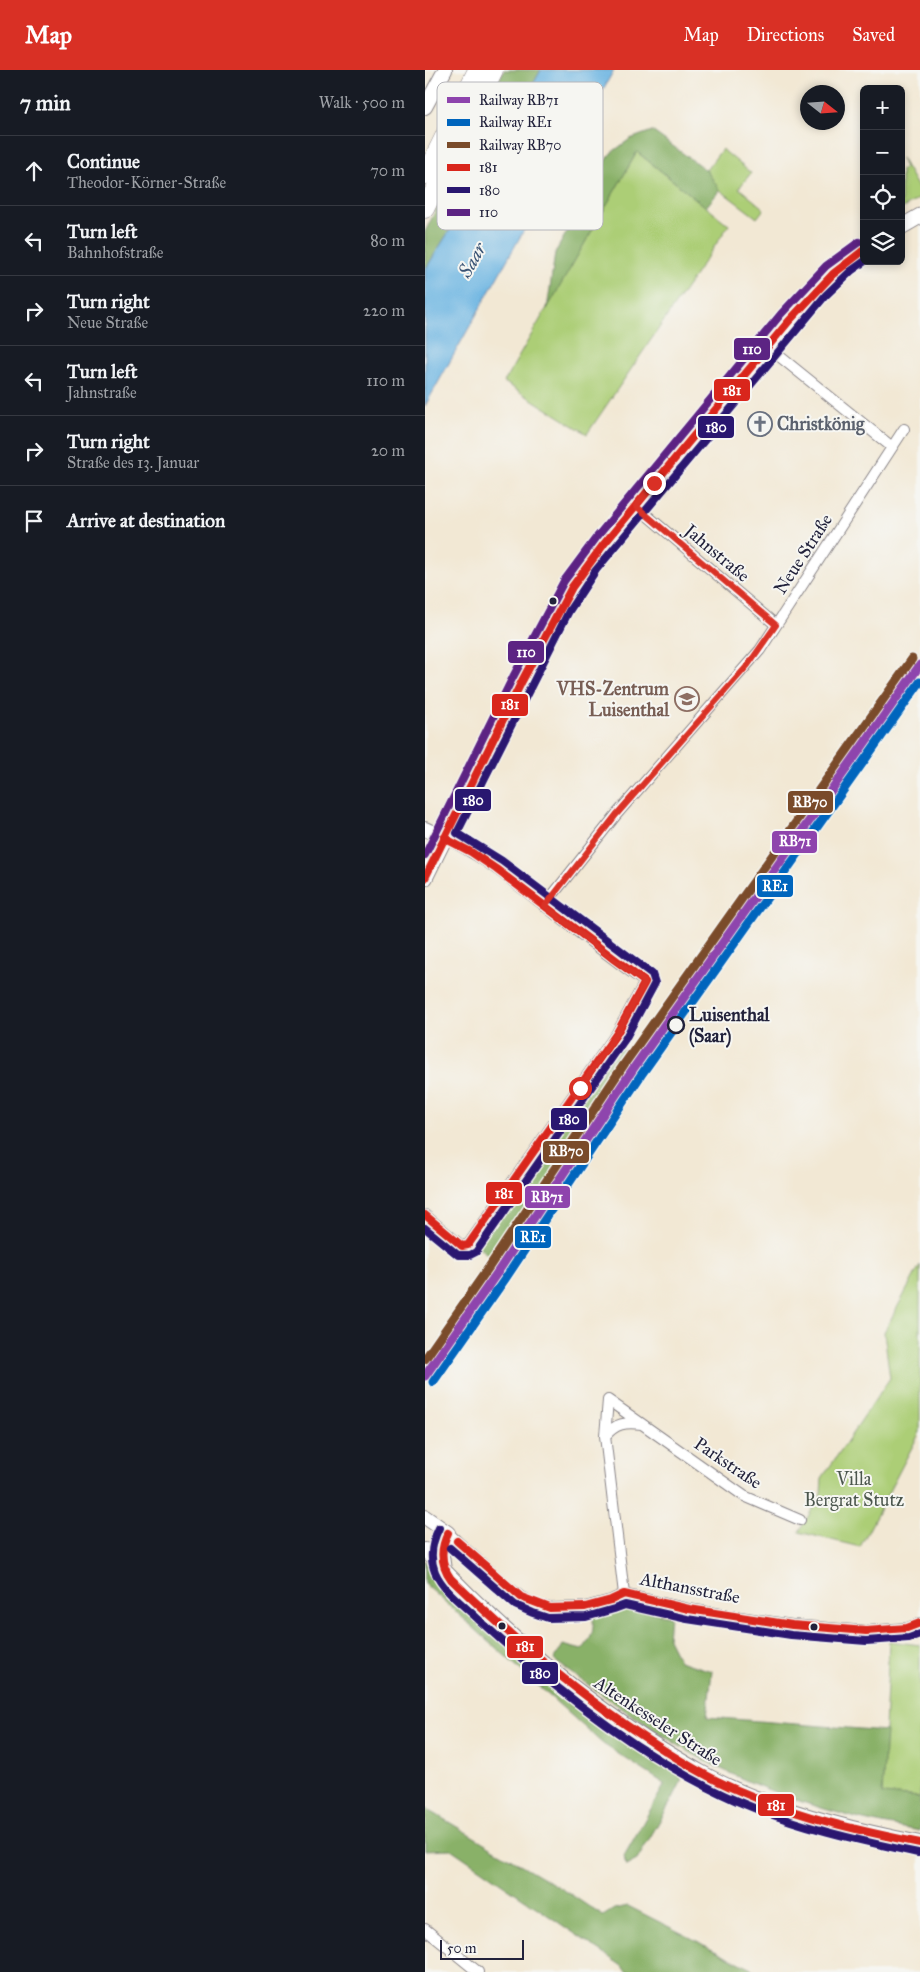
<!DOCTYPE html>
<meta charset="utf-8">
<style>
:root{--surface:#171b24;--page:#20242c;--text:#f1f3f6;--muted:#9ea1a6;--line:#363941;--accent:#d93025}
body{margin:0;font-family:"IM FELL Great Primer",serif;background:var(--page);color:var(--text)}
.controls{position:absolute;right:15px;top:15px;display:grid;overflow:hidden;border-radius:8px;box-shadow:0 2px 8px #0003}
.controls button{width:45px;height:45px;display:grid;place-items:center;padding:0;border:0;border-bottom:1px solid var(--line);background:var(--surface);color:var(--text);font:25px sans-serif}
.compass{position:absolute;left:375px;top:15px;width:45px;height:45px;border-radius:50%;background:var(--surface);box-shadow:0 2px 8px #0003;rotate:107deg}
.scale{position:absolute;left:15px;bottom:12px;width:84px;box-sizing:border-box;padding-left:5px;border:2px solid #22223b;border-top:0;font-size:14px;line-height:18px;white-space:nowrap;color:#22223b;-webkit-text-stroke:4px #f6f6f2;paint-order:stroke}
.stop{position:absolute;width:15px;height:15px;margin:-11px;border:4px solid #d93025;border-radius:50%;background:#fff}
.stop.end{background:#d93025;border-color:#fff;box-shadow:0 1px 5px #0008}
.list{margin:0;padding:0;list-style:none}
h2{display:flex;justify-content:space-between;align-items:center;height:65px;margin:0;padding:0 20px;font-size:21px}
h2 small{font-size:16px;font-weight:400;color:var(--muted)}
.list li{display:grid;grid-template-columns:32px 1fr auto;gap:15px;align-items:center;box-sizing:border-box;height:70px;padding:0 20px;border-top:1px solid var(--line)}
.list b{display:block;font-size:19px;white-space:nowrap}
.list p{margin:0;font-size:16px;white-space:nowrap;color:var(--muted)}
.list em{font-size:16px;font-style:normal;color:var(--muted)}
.icon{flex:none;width:28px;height:28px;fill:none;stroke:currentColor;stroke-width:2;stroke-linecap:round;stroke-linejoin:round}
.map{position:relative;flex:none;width:495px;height:1902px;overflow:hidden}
header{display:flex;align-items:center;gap:30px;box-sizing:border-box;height:70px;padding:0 25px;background:var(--accent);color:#fff}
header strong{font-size:24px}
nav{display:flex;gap:28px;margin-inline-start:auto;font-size:18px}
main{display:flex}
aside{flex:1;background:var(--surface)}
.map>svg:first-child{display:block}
.green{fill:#acce76;stroke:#677858}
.forest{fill:#89b167;stroke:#566a51}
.water{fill:#68b2e1;stroke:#456a8e}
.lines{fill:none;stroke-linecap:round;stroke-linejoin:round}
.street-casing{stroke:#8a8588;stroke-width:12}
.secondary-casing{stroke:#8a8588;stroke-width:16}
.primary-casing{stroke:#8a8588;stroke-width:17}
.highway-casing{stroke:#8a8588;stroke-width:19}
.street{stroke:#fff;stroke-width:10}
.secondary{stroke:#fff;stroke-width:14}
.primary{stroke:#fff;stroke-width:15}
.highway{stroke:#fff;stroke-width:18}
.bus-1-casing{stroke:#f6f6f2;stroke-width:11}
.bus-2-casing{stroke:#f6f6f2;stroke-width:11}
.bus-3-casing{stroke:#f6f6f2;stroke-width:11}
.bus-1{stroke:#d9261c;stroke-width:8}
.bus-2{stroke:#291770;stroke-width:8}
.bus-3{stroke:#5c2483;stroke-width:8}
.rail-1-casing{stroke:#f6f6f2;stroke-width:12}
.rail-2-casing{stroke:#f6f6f2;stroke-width:12}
.rail-3-casing{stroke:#f6f6f2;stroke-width:12}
.rail-1{stroke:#8e44ad;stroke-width:9}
.rail-2{stroke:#0065bd;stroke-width:9}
.rail-3{stroke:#7a4b2a;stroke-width:9}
.route{stroke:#d93025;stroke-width:6}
.bus-dot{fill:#22223b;stroke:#f6f6f2;stroke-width:2}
.stop-dot{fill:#f6f6f2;stroke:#22223b;stroke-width:2.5}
.labels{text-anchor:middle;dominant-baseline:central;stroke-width:4;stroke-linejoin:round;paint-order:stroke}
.worship-label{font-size:18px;font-weight:bold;fill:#5b616d;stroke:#f6f6f2;text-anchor:start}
.street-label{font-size:18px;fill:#22223b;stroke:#f6f6f2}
.education-label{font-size:18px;font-weight:bold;fill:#785e54;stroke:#f6f6f2;text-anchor:end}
.stop-label{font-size:18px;font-weight:bold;fill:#22223b;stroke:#f6f6f2;text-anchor:start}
.park-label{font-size:18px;fill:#4b564d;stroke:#f6f6f2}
.water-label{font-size:19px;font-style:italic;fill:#3a5475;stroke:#f6f6f2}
.key{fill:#f6f6f2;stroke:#b6b6bb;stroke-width:1}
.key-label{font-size:14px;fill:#22223b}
.line-badge{stroke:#f6f6f2;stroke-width:2}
.badge-label{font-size:14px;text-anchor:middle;font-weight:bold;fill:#fff}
</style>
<header>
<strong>Map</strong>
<nav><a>Map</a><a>Directions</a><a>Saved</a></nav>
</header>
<main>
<aside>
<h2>7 min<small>Walk · 500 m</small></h2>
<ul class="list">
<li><svg class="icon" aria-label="ahead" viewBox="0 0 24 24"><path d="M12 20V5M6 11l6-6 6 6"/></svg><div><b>Continue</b><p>Theodor-Körner-Straße</p></div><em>70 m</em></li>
<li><svg class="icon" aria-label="left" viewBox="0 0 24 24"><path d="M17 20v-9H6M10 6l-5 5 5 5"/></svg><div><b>Turn left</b><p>Bahnhofstraße</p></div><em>80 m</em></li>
<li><svg class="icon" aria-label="right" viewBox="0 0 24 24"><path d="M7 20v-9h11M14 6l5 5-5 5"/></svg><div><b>Turn right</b><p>Neue Straße</p></div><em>220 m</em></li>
<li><svg class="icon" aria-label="left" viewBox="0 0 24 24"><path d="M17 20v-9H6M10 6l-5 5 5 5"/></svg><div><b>Turn left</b><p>Jahnstraße</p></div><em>110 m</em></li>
<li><svg class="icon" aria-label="right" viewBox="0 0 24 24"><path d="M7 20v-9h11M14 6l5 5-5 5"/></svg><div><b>Turn right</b><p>Straße des 13. Januar</p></div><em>20 m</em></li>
<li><svg class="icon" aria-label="arrive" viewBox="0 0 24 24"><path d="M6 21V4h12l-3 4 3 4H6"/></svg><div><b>Arrive at destination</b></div></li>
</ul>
</aside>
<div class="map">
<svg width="495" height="1902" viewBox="0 0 495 1902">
<rect width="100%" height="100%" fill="#f6f6f2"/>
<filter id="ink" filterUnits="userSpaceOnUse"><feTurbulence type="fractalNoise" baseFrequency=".02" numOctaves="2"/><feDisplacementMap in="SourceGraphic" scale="10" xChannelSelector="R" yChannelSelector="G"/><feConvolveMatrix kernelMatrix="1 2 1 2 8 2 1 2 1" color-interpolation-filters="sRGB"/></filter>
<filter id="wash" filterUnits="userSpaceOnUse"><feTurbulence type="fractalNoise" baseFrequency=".0096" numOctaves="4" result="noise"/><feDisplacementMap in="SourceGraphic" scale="20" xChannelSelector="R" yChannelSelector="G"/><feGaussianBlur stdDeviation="1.12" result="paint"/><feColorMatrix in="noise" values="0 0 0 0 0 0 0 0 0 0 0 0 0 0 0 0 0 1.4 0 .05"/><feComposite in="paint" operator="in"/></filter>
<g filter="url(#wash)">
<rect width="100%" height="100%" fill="#f2e8d4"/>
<path class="green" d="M297,79L326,103L314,118L339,139L332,148L295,120L281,100Z
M212,82L304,155L162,364L79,312Z
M476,88L495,121V128L476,139V100L480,98Z
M495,1195V1362L435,1477L374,1462L396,1424L397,1408L465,1308L459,1262Z
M464,1571L495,1575V1727L457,1724Z"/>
<path class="forest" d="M79,0H116L46,126L0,200V162Z
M227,61L281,100L295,120L281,137L212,82L122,239L130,183L186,83L205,69Z
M194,977L208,988L70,1191L52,1176Z
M0,1491L44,1539L145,1623L170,1643L257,1703L256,1712L248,1728L212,1790L201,1796L199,1786L240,1714L178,1674L0,1514Z
M192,1539L221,1541L245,1546L243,1569L254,1591L287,1601L282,1647L461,1661L457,1724L495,1727V1761C469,1756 442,1752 417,1744C369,1731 319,1712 275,1688C224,1659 176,1624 129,1590L138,1575L157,1580C167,1568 169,1562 168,1546Z
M0,1738L139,1820L178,1846L189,1839L203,1836L333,1902H201L197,1896L26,1779L0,1780Z"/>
<path class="water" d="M116,0H189L0,336V200L46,126Z"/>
</g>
<g filter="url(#ink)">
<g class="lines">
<defs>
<path id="street" d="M343,277L467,377
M211,436L351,555
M119,836L191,745L335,580L479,359
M0,1145L37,1176L43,1175L192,963L220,912C186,888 153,862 120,836C87,811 57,785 19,768
M180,1366C191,1353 200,1352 217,1354
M23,1463L81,1515L96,1527L111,1534L125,1538L160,1537L186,1530L199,1524L264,1539L367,1555L441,1561L482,1558L495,1553
M199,1524L180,1366L183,1330L319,1426L375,1450
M0,1859L53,1902"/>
<path id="secondary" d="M0,37L20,0
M0,759L19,768
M0,1447L23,1463L16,1479L19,1500
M0,1480C67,1552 139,1615 221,1669C256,1691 291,1713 331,1728C384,1749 439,1762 495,1773"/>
<path id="primary" d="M476,157L495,146
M0,808L97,611L147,517L179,474L364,251C387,225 409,198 439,180"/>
<path id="highway" d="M0,105L52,0
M0,139L69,0"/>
</defs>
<use href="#street" class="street-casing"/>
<use href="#secondary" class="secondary-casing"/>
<use href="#primary" class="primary-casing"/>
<use href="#highway" class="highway-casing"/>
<use href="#street" class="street"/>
<use href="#secondary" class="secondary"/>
<use href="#primary" class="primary"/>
<use href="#highway" class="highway"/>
<defs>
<path id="bus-1" d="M0,808L97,611L147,517L179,474L364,251L408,204L439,180
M0,1145L37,1176L43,1175L192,963L220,912L71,799L46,782L19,768
M23,1463C15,1479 15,1494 26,1509C86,1567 149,1621 219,1667C250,1688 282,1708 317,1722C374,1747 435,1761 495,1773
M32,1471L96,1527L125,1538L160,1537L186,1530L199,1524L264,1539L367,1555L441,1561L482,1558L495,1553"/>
<path id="bus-2" d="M0,1158L33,1185H45L51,1182L200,969L230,913L227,904L77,791L32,763L144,541L171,500L400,226L426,201L440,191
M14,1458C7,1472 4,1487 10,1502C18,1521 39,1535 53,1549C128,1618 218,1690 312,1731C370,1756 431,1770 493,1783
M25,1478L90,1535L108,1543L123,1548L161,1547L189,1539L200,1535L262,1549L366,1565L441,1571L484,1568L495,1564"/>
<path id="bus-3" d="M0,785L88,607L139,511L171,468L356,244L401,196L434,172"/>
</defs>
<use href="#bus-1" class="bus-1-casing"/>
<use href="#bus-2" class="bus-2-casing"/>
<use href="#bus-3" class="bus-3-casing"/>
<use href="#bus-1" class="bus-1"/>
<use href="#bus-2" class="bus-2"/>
<use href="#bus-3" class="bus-3"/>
<defs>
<path id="rail-1" d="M0,1306L72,1203L208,999L495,595"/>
<path id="rail-2" d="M8,1312L80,1209L216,1005L495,612"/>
<path id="rail-3" d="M0,1289L64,1197L200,993L487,589"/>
</defs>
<use href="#rail-1" class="rail-1-casing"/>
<use href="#rail-2" class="rail-2-casing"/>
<use href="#rail-3" class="rail-3-casing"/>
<use href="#rail-1" class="rail-1"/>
<use href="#rail-2" class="rail-2"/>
<use href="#rail-3" class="rail-3"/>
</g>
</g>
<g class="lines" filter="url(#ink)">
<path class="route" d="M155,1018L192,963L220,912L187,889L120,836L191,745L323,595L351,555L211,436L229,413"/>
</g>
<defs>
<symbol id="church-ring" viewBox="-11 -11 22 22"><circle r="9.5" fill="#f6f6f2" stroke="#6b7280" stroke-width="1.5"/><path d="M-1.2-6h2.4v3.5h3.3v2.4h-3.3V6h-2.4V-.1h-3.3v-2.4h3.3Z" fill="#6b7280"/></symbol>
<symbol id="university-ring" viewBox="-11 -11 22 22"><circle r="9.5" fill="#f6f6f2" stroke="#8d6e63" stroke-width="1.5"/><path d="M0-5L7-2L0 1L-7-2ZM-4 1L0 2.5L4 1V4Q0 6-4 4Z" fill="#8d6e63"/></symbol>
</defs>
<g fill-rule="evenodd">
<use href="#church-ring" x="321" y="340" width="28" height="28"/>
<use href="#university-ring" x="248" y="615" width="28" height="28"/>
</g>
<g class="bus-dot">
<circle cx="128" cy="531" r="4.5"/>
<circle cx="77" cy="1556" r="4.5"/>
<circle cx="389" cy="1557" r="4.5"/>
</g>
<circle class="stop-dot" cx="251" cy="955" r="8"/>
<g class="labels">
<g class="worship-label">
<text x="352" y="354">Christkönig</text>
</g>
<g class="street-label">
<text transform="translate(292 483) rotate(40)">Jahnstraße</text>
<text transform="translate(378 484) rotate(-57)">Neue Straße</text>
<text transform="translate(303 1393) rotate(34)">Parkstraße</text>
<text transform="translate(265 1518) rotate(11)">Althansstraße</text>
<text transform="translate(233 1651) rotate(33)">Altenkesseler Straße</text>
</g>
<g class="education-label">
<text x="244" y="619">VHS-Zentrum<tspan x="244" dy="21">Luisenthal</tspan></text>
</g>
<g class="stop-label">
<text x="264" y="945">Luisenthal<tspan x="264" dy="21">(Saar)</tspan></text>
</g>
<g class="park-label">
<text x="429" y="1409">Villa<tspan x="429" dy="21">Bergrat Stutz</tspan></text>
</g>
<g class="water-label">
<text transform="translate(47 190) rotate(-61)">Saar</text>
</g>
</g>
<rect x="12" y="12" width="166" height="148" rx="8" class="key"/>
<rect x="22" y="27" width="23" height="6" fill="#8e44ad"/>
<rect x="22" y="49" width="23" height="7" fill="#0065bd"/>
<rect x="22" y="72" width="23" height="6" fill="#7a4b2a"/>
<rect x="22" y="94" width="23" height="7" fill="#d9261c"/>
<rect x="22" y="117" width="23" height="6" fill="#291770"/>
<rect x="22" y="139" width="23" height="7" fill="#5c2483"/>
<g class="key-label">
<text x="54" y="35">Railway RB71</text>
<text x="54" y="57">Railway RE1</text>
<text x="54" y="80">Railway RB70</text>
<text x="54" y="102">181</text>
<text x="54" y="125">180</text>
<text x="54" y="147">110</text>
</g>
<g class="line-badge">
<rect x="308" y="267" width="38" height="24" rx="5" fill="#5c2483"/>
<rect x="288" y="308" width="38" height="24" rx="5" fill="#d9261c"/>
<rect x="272" y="345" width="38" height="24" rx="5" fill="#291770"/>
<rect x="82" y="570" width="38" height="24" rx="5" fill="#5c2483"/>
<rect x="66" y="623" width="38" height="24" rx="5" fill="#d9261c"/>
<rect x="29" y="718" width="38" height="24" rx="5" fill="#291770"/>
<rect x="362" y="720" width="47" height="24" rx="5" fill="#7a4b2a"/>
<rect x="346" y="760" width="47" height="24" rx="5" fill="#8e44ad"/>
<rect x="331" y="804" width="38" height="24" rx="5" fill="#0065bd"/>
<rect x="125" y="1037" width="38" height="24" rx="5" fill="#291770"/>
<rect x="117" y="1070" width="48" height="24" rx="5" fill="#7a4b2a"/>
<rect x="60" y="1111" width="38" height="24" rx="5" fill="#d9261c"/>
<rect x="99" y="1115" width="47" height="24" rx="5" fill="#8e44ad"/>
<rect x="89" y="1155" width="38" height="24" rx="5" fill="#0065bd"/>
<rect x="81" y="1565" width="38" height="24" rx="5" fill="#d9261c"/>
<rect x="96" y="1591" width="38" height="24" rx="5" fill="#291770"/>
<rect x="332" y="1723" width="38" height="24" rx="5" fill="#d9261c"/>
</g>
<g class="badge-label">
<text x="327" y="284">110</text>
<text x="307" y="325">181</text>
<text x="291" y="362">180</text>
<text x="101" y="587">110</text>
<text x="85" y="639">181</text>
<text x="48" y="735">180</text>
<text x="385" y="737">RB70</text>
<text x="370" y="776">RB71</text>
<text x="350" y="821">RE1</text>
<text x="144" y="1054">180</text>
<text x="141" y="1086">RB70</text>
<text x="79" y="1128">181</text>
<text x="122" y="1132">RB71</text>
<text x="108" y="1172">RE1</text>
<text x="100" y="1581">181</text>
<text x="115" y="1608">180</text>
<text x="351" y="1740">181</text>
</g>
</svg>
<div class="controls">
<button>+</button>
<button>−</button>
<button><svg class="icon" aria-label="locate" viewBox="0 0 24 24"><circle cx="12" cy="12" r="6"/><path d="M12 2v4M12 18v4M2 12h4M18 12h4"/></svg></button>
<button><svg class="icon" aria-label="layers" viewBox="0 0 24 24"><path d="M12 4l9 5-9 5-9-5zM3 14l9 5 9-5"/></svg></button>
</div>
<svg class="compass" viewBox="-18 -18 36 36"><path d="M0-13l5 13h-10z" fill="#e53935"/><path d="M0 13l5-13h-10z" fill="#9ea1a6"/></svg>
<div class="scale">50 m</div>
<div class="stop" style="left:155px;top:1018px"></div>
<div class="stop end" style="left:229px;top:413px"></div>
</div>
</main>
